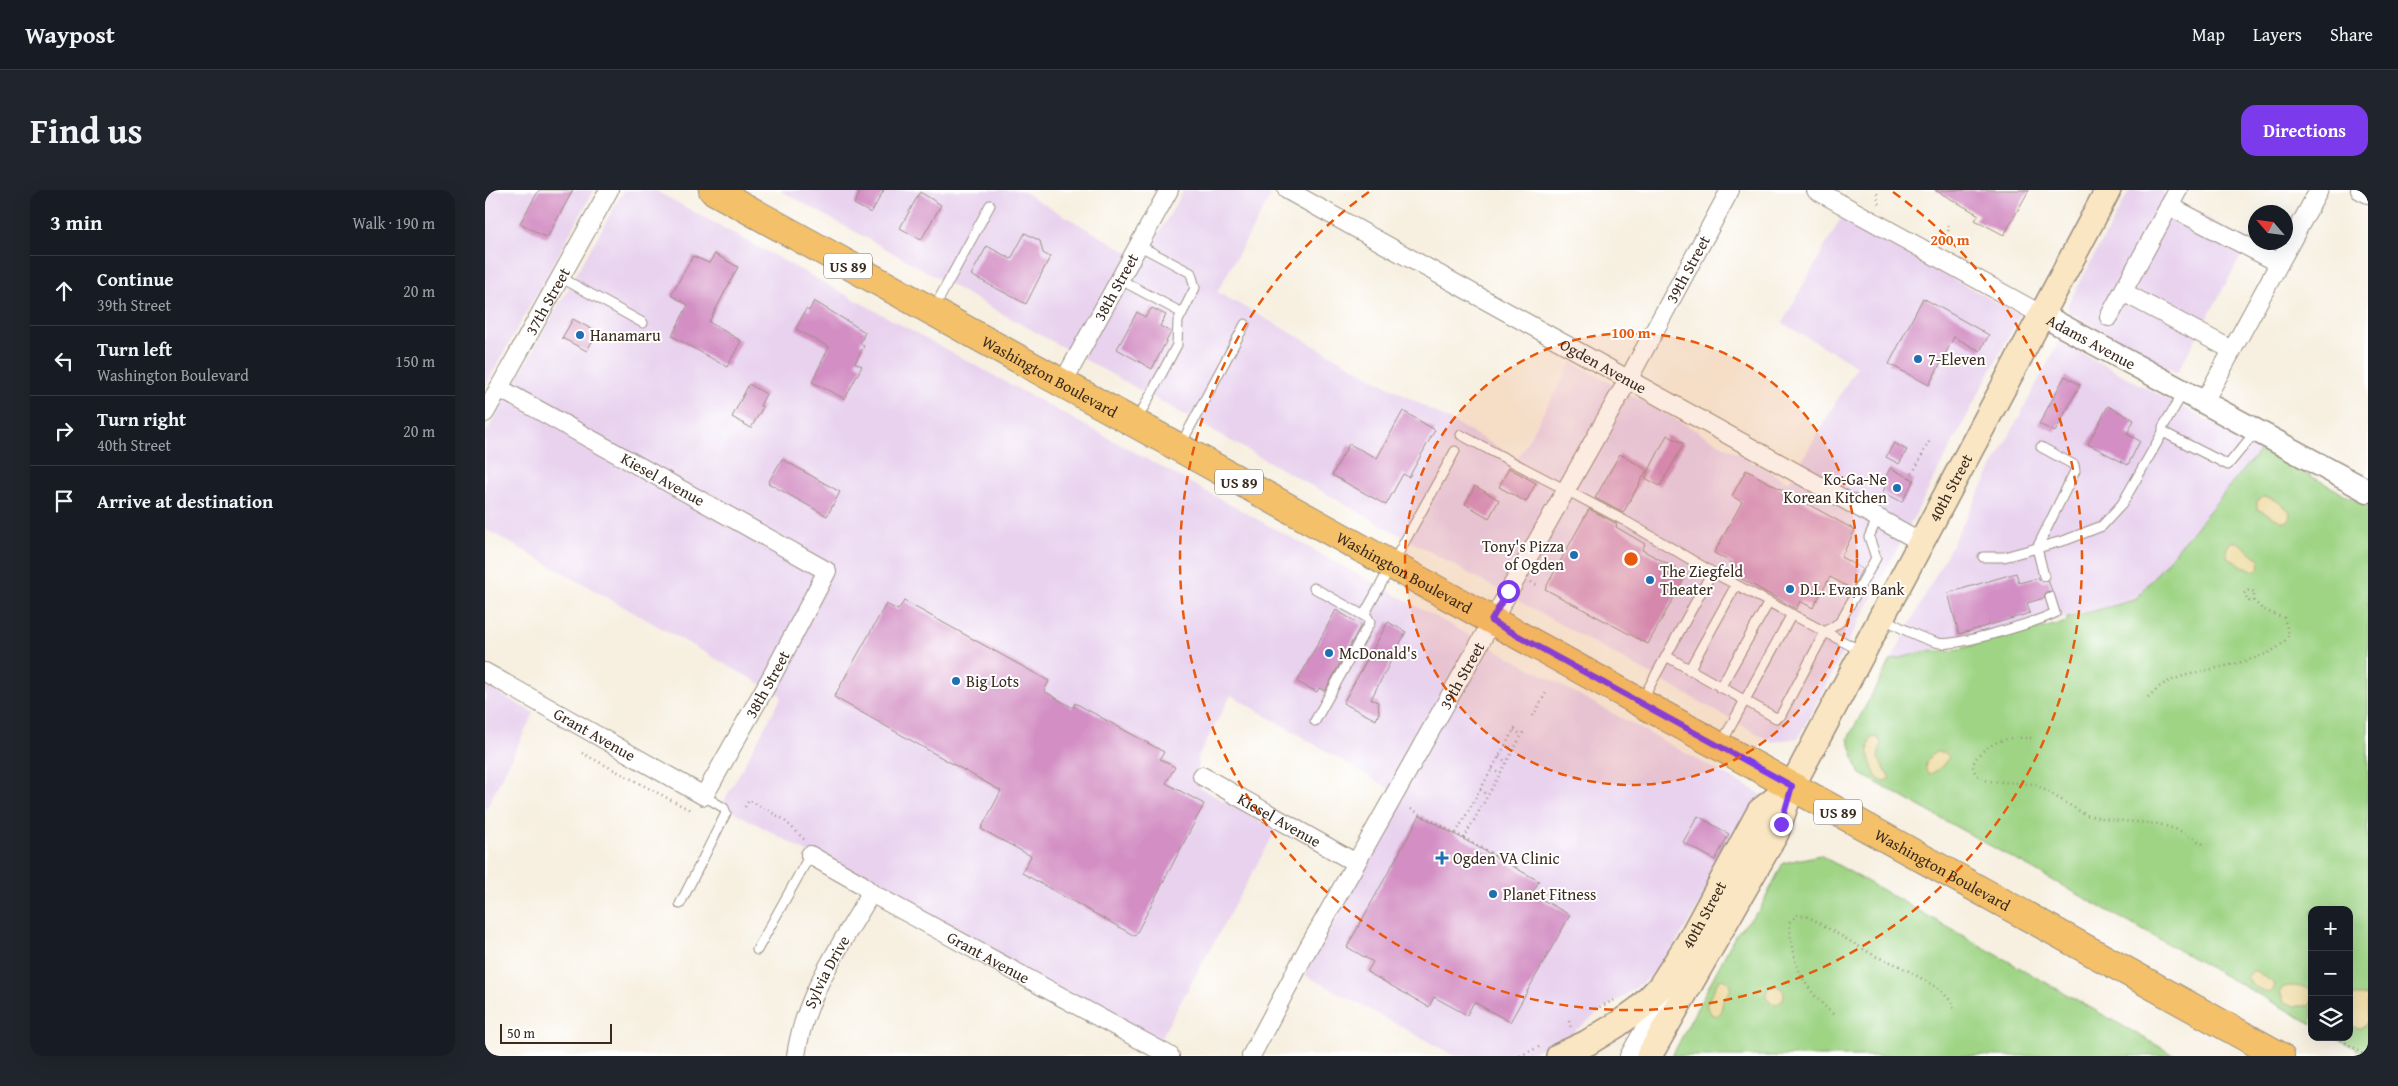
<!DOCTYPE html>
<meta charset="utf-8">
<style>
:root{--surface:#171b24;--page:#20242c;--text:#f1f3f6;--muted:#9ea1a6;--line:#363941;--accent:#7c3aed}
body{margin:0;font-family:"Gentium Book Plus",serif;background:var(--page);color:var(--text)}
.controls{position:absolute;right:15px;bottom:15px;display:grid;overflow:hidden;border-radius:10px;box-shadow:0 5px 20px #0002}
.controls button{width:45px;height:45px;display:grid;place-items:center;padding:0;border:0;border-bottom:1px solid var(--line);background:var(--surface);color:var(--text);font:25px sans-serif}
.compass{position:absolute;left:1763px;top:15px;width:45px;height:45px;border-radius:50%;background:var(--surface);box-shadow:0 5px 20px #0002;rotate:298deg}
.scale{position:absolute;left:15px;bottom:12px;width:112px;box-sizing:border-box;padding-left:5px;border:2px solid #3b2a1e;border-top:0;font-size:14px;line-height:18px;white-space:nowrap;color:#3b2a1e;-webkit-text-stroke:4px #fff;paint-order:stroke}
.stop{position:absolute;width:15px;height:15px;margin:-11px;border:4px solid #7c3aed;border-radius:50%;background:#fff}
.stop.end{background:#7c3aed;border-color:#fff;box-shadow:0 1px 5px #0008}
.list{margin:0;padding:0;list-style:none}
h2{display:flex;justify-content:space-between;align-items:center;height:65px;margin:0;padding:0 20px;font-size:21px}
h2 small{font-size:16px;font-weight:400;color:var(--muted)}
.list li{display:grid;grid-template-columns:32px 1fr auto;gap:15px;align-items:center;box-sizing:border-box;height:70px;padding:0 20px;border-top:1px solid var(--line)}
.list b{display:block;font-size:19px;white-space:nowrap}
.list p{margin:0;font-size:16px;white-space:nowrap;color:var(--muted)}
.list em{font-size:16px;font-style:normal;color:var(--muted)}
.icon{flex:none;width:28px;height:28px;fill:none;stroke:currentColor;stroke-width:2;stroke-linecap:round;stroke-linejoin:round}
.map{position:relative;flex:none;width:1883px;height:866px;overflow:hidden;border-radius:15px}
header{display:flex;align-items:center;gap:30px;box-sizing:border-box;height:70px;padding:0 25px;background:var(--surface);border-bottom:1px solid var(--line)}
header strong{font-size:24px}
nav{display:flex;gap:28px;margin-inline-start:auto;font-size:18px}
.intro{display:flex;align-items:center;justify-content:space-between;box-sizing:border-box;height:120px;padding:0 30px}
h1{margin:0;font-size:35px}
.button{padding:12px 22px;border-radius:15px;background:var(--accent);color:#fff;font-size:18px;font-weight:700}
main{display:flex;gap:30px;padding:0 30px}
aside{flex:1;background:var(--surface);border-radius:15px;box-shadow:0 5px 20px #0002}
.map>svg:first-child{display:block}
.built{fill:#e8d2ee}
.green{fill:#9fd485;stroke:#6d7f52}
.sand{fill:#eeda9e;stroke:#94825e}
.building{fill:#d38ec3}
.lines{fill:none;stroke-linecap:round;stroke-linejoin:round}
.service-casing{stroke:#998d80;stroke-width:11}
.minor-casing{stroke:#998d80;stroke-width:20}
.tertiary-casing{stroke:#998d80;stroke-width:25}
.secondary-casing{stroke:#998d80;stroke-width:28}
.primary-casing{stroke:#998d80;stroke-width:30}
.path{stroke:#998d80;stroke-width:2.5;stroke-dasharray:1 4;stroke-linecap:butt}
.service{stroke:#fff;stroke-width:9}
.minor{stroke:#fff;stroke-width:18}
.tertiary{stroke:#fff;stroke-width:22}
.secondary{stroke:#fbe6c3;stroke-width:25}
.primary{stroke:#f4c16a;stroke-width:28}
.route{stroke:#7c3aed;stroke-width:6}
.ring{fill:none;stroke:#e8590c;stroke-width:2.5;stroke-dasharray:9 6}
.poi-dot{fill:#1f6fb2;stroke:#fff;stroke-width:2}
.labels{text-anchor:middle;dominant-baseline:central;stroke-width:4;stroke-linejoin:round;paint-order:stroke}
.shield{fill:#fff;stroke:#766a62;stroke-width:1}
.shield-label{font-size:15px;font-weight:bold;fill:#3b2a1e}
.street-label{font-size:16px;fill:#3b2a1e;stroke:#fff}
.poi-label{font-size:16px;fill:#3b2a1e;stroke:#fff;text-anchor:start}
.centre{fill:#e8590c;stroke:#fff;stroke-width:2.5}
.ring-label{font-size:15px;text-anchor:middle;font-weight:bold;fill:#e8590c;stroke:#fff;stroke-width:4;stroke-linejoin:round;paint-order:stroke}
</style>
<header>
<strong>Waypost</strong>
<nav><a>Map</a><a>Layers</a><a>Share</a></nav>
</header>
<div class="intro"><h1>Find us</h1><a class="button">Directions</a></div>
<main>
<aside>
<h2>3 min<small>Walk · 190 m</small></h2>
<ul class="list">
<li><svg class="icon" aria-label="ahead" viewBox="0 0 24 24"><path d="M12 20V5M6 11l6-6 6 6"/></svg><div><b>Continue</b><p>39th Street</p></div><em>20 m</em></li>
<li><svg class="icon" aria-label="left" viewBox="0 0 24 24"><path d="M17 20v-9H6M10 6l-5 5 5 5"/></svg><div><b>Turn left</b><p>Washington Boulevard</p></div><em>150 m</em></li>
<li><svg class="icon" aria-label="right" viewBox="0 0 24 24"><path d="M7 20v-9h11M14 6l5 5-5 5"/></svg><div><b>Turn right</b><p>40th Street</p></div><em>20 m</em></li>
<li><svg class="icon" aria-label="arrive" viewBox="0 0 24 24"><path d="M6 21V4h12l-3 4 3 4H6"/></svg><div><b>Arrive at destination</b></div></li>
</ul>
</aside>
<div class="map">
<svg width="1883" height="866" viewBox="0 0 1883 866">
<rect width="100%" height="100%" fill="#fff"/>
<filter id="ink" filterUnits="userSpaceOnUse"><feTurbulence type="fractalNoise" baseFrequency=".02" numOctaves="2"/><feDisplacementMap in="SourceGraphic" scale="10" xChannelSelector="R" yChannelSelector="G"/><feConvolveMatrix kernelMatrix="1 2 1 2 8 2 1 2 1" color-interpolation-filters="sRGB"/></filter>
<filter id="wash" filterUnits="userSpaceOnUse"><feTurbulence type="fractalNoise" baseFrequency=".0096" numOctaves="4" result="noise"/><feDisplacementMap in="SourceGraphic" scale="20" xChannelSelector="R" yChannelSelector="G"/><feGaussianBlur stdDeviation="1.12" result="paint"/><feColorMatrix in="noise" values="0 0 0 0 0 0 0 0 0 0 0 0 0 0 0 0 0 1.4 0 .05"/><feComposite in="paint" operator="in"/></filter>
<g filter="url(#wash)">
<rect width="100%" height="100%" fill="#f7f0e1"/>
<path class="built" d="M0,0H109L0,197Z
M139,0H169L1281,607L1181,769L1165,787L1135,809L1118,819L1086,844L1039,866H970L820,785L919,607L746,505L713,567L715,598L791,640L672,855L237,615L297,506L0,339V245Z
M295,0H535L658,71L699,0H774L786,6L732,102L1033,268L1087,172L1304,292L1372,176L1297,133L1356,28L1535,125L1313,548L1287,552Z
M1645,0H1674L1764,52L1692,183L1583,122V114Z
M1574,151L1776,259L1650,410L1406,470Z
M0,496L49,523L0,621Z"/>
<path class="green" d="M1776,259L1883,317V866L1850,847H1864V720H1827V834L1374,583L1363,548L1406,470L1447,460L1461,462L1582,432V428L1650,410Z
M1335,665L1691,866H1187L1251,744L1275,719L1298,673Z"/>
<path class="sand" d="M1778,307C1790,308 1797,314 1805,322L1804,331L1798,332L1772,319V311Z
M1746,352H1753L1774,369L1775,378L1767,381L1743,368L1741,359Z
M1392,547L1396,553L1393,568L1405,588L1400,591L1392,588C1386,575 1380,562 1386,548Z
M1451,562H1459L1464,567C1459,574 1452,583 1443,584C1437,575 1443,567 1451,562Z
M1767,781H1771L1790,794L1789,799L1783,803L1768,796L1762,788Z
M1238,789L1243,792L1246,799L1238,810L1236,822L1232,826L1226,824L1221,815L1233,791Z
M1803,796L1820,797L1826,800L1827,811L1824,816H1809L1799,812L1795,802L1797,798Z
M1281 805a9 9 0 1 1 18 0a9 9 0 1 1-18 0Z
M1864,806H1883V829L1878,838L1874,839L1866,836L1864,832Z"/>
<g id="blocks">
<path class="building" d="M54,0H88L62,48L35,33Z
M376,0H399L386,23L369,14Z
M1450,0H1544L1519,45L1490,30L1494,25Z
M435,2L456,15L436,50L415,38Z
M540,43L555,51L558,63L565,67L541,114L486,85L502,56L526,69Z
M230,64L253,77L224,132L256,151L242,177L187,146L203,115L186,105L208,66L224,73Z
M1438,108L1504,145L1495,161L1469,147L1444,195L1404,174Z
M329,111L380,142L375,154L379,156L370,173L377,176L360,209L327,192L344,157L311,139L321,119L324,121Z
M667,118L681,125L675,136L686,142L667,179L632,159L652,122L660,127Z
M88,129L112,142L102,161L77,148Z
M1580,186L1595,195L1570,242L1554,234Z
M264,194L281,204L275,216L278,217L266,238L247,227Z
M1623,216L1649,230L1642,244L1655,251L1643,275L1603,254Z
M918,221L950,240L924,287L918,284L901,315L847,285L864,254L892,268Z
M1182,245L1199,254L1175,296L1160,288Z
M1409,253L1422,260L1414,274L1401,267Z
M1135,264L1162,280L1138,323L1110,308Z
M297,269L355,302L342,326L283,293Z
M1024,278L1051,293L1041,312L1014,297Z
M1405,278L1429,290L1417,312L1398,302L1401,294L1398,292Z
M1261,280L1370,340L1356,367L1377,379L1367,399L1345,387L1328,418L1315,411L1311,419L1244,382L1249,374L1229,363L1257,312L1247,306Z
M990,296L1014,310L1004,328L980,314Z
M1104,319L1132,334L1131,337L1160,354L1157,360L1202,384L1163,454L1060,399Z
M1531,383L1534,393L1553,388L1558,392L1563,390L1567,401L1561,402L1559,408L1542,413L1545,423L1474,444L1463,403Z
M419,411L564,491L559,501L588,518L590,513L679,562L675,569L690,577L681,593L719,614L650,746L537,683L546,666L496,639L516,601L349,507L401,414L413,420Z
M851,420L876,435L840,501L834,498L832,502L812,492Z
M903,432L921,442L886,509L893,512L894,523L891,530L858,513Z
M935,625L1054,691L1047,704L1085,725L1025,832L989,812L982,825L949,807L944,817L882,782L888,772L862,757Z
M1213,626L1244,644L1230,670L1198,652Z"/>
</g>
</g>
<g filter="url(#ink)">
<use href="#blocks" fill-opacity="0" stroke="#998d80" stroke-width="1"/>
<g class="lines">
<defs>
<path id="service" d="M75,87L158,133
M634,89L697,123
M448,120L505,15
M1698,203L1678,237V242L1743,275L1771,241
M651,232L692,155L693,131L710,98L706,83L653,55
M976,245L1142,332L1227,382
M695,256L760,134
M1556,257L1589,275L1590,281L1552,358L1559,386
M1498,367H1519L1581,350L1617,336L1637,314L1678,242
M829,398L883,428
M1398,428C1416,438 1434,448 1454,453C1471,457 1551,432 1570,423L1565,407
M1181,466L1291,528L1296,525L1340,442L1355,432L1391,368L1384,347L1393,327
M1204,480L1251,395
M1235,498L1284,412
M1157,510L1227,382L1376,461
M830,531L885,432L880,423L970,261
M1236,554L1307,424
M195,714L241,623L239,618L219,606
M272,760L325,665"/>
<g id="minor">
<path id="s1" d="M802,0L1436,352"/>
<path d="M1331,0L1557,125"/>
<path d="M1875,0L1883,4"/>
<path d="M1684,16L1794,73"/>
<path d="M1638,102L1747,160"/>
<path d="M1624,127L1693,0"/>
<path id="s2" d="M577,194L684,0"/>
<path d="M1719,212L1834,0"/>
<path id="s3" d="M0,223L124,0"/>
<path id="s4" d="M0,482L219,606L288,484L342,381L14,198"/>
<path id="s5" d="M717,586L871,673"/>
<path id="s6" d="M325,665L376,694L386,703L685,866"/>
<path id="s7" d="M311,866C319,806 356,755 386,703"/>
<path id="s8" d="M766,866L822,760L1144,188L1245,0"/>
<path d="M1144,866L1172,817L1180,799"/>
</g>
<g id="tertiary">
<path id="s9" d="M1557,125L1883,301"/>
</g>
<g id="secondary">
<path id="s10" d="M1074,866L1102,853L1133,834L1155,818L1175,797L1204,752L1275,621L1307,596"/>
<path id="s11" d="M1164,866L1291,643L1307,596L1623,0"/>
</g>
<g id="primary">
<path id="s12" d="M228,0L1795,866"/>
</g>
</defs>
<use href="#service" class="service-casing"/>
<use href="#minor" class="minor-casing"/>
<use href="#tertiary" class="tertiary-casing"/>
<use href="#secondary" class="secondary-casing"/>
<use href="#primary" class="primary-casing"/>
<path class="path" d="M1392,3L1394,17
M1463,35L1464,56
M1425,288L1445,250
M1046,392L1054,396
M1663,507C1670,501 1676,494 1685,491C1714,477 1792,474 1804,444L1799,428L1777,419L1769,411V402L1766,400L1761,401L1759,404L1764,411H1769
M1048,526L1062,501
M1029,540L1037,545
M1546,548C1538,548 1530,547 1522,549C1503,553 1469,577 1502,591L1550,594L1601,625L1628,630L1674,634L1693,640L1720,655
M1020,555L1029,560
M97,563L207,621
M1014,567L1022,572
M1007,579L1015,584
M995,600L1003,605
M260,617L264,610L298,629L321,651
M926,619L1032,677
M971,643L1031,536
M979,648L1039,541
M1110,819L1132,809
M1348,824C1318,797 1305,773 1305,732L1312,725L1324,727L1390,766L1415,776L1453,798L1467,812L1469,822
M1084,831L1086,839
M1852,847L1882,866
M1035,866L1056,856"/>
<use href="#service" class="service"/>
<use href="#minor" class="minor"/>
<use href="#tertiary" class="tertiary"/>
<use href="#secondary" class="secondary"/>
<use href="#primary" class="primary"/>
</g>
</g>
<g class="lines" filter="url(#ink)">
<path class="route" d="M1023,401L1006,431L1307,596L1296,634"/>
</g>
<circle cx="1146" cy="369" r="226" fill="#e8590c" fill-opacity=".12"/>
<g class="ring">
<circle cx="1146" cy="369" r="226"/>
<path d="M1408 2A451 451 0 1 1 884 2"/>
</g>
<g class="poi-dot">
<circle cx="95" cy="145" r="5"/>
<circle cx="1433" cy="169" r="5"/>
<circle cx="1412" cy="298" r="5"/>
<circle cx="1089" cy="365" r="5"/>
<circle cx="1165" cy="390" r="5"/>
<circle cx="1305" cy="399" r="5"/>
<circle cx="844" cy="463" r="5"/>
<circle cx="471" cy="491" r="5"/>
<path d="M954.5 660.5h5v5h5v5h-5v5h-5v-5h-5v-5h5z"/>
<circle cx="1008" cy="704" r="5"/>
</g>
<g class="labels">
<g class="shield">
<rect x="339" y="63.5" width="48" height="25" rx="4"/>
<rect x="730" y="279.5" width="48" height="25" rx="4"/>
<rect x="1329" y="609.5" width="48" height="25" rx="4"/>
</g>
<g class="shield-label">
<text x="363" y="76">US 89</text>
<text x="754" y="292">US 89</text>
<text x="1353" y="622">US 89</text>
</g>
<g class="street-label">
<text stroke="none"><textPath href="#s8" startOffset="900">39th Street</textPath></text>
<text stroke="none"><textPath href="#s2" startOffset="111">38th Street</textPath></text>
<text stroke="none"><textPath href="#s3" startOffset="128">37th Street</textPath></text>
<text stroke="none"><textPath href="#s9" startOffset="56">Adams Avenue</textPath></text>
<text stroke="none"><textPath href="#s1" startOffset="362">Ogden Avenue</textPath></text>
<text stroke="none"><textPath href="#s12" startOffset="385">Washington Boulevard</textPath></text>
<text transform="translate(178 289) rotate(29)">Kiesel Avenue</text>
<text stroke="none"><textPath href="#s11" startOffset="644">40th Street</textPath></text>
<text stroke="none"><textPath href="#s12" startOffset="790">Washington Boulevard</textPath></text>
<text stroke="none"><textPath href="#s8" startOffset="435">39th Street</textPath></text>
<text stroke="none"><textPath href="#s4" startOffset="380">38th Street</textPath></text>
<text stroke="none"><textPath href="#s4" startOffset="126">Grant Avenue</textPath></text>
<text stroke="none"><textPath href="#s5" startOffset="89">Kiesel Avenue</textPath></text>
<text stroke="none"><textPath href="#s12" startOffset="1405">Washington Boulevard</textPath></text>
<text stroke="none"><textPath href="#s10" startOffset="208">40th Street</textPath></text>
<text stroke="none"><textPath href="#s6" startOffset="206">Grant Avenue</textPath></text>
<text stroke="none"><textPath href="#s7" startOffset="90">Sylvia Drive</textPath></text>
</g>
<g class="poi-label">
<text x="105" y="145">Hanamaru</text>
<text x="1443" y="169">7-Eleven</text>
<text x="1402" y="289" text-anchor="end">Ko-Ga-Ne<tspan x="1402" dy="18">Korean Kitchen</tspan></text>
<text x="1079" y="356" text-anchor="end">Tony's Pizza<tspan x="1079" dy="18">of Ogden</tspan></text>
<text x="1175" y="381">The Ziegfeld<tspan x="1175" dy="18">Theater</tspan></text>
<text x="1315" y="399">D.L. Evans Bank</text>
<text x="854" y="463">McDonald's</text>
<text x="481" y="491">Big Lots</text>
<text x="968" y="668">Ogden VA Clinic</text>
<text x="1018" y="704">Planet Fitness</text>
</g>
</g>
<circle cx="1146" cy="369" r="8" class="centre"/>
<g class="ring-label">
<text x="1465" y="55">200 m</text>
<text x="1146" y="148">100 m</text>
</g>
</svg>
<div class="controls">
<button>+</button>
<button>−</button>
<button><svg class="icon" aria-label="layers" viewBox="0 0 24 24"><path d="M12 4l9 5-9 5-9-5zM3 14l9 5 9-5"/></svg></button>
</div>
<svg class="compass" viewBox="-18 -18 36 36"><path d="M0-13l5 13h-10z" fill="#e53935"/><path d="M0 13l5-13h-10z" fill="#9ea1a6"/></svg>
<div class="scale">50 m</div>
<div class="stop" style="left:1023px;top:401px"></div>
<div class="stop end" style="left:1296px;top:634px"></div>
</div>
</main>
